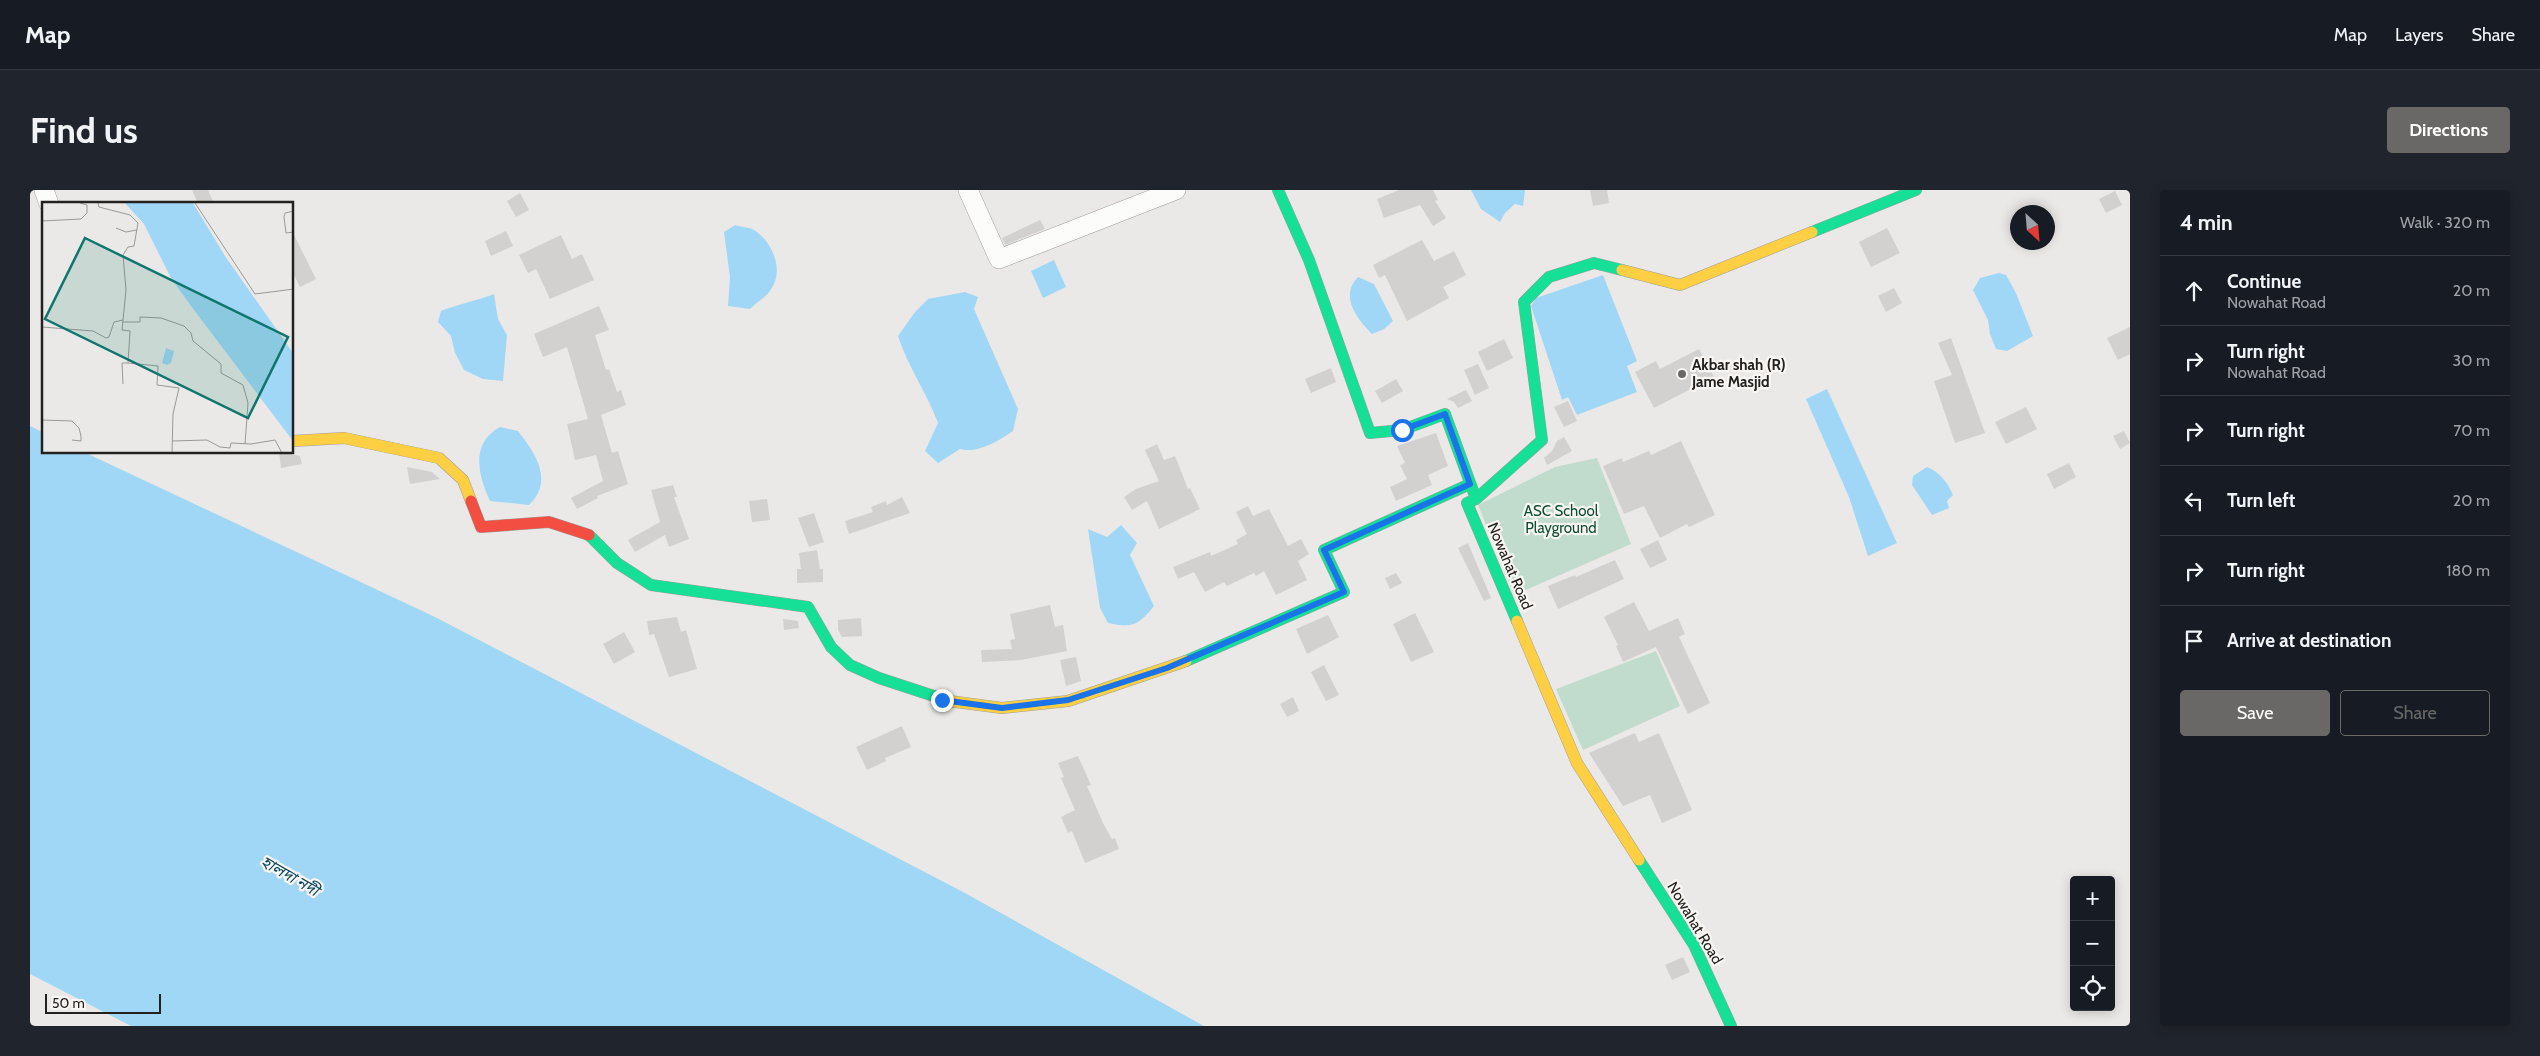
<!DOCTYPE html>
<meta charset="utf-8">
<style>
:root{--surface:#171b24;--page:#20242c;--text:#f1f3f6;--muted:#9ea1a6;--line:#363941;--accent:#696866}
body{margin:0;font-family:Cabin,"Noto Sans Bengali",sans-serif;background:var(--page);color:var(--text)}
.controls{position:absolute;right:15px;bottom:15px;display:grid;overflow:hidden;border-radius:5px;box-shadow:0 2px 12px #0003}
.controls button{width:45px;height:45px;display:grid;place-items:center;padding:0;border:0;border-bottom:1px solid var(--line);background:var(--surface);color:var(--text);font:25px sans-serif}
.compass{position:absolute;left:1980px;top:15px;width:45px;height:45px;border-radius:50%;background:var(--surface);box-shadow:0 2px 12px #0003;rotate:154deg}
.scale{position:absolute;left:15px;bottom:12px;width:116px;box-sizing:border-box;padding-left:5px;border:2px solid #232221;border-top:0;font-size:14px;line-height:18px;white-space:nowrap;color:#232221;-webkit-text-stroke:4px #faf6f3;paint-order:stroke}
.stop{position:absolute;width:15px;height:15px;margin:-11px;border:4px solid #1a73e8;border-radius:50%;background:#fff}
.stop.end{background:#1a73e8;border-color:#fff;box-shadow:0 1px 5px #0008}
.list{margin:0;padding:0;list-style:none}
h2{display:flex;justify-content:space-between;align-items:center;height:65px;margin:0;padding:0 20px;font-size:21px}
h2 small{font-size:16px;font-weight:400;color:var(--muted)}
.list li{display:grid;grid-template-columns:32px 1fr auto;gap:15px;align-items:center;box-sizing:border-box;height:70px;padding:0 20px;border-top:1px solid var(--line)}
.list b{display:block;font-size:19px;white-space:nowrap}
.list p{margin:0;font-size:16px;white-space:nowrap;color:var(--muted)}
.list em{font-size:16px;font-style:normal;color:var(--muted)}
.actions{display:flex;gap:10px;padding:15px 20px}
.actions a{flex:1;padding:11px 0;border:1px solid var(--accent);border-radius:5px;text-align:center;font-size:18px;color:var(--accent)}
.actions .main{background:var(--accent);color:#fff}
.icon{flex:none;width:28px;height:28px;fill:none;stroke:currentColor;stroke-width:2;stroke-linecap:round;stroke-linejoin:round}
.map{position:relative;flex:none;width:2100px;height:836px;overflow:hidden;border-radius:5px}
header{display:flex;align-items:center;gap:30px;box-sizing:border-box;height:70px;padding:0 25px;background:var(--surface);border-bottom:1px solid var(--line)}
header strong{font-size:24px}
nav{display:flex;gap:28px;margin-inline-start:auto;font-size:18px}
.intro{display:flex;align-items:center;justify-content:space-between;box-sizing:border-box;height:120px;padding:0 30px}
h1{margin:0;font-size:35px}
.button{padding:12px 22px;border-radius:5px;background:var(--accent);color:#fff;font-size:18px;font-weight:700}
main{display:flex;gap:30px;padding:0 30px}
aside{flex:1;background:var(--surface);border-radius:5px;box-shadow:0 2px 12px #0003}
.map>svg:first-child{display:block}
.green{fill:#c1dbcc}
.water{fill:#a1d7f6}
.building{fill:#d2d1cf}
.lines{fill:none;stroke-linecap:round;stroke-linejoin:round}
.street-casing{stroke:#9f9e9d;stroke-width:20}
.fast-casing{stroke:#9f9e9d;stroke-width:12}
.slow-casing{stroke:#9f9e9d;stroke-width:12}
.jam-casing{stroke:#9f9e9d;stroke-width:12}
.street{stroke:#fcfcfb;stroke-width:19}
.fast{stroke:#16e098;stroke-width:11}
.slow{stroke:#ffcf43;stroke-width:11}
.jam{stroke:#f24e42;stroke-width:11}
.route{stroke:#1a73e8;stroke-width:6}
.poi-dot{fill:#696866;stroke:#faf6f3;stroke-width:2}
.labels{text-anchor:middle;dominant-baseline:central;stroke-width:4.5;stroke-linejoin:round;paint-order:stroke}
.poi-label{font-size:15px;font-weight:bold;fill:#232221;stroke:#faf6f3;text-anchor:start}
.park-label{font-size:15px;fill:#0e4f36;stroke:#faf6f3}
.street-label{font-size:15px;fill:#232221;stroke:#faf6f3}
.water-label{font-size:16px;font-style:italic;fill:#044764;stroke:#faf6f3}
.inset-road{fill:none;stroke:#9b9998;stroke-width:1}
.view{fill:#0f766e;fill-opacity:0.15;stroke:#0f766e;stroke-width:2.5}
.inset-edge{fill:none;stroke:#232221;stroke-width:2.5}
</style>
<header>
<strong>Map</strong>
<nav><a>Map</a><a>Layers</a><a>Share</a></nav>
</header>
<div class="intro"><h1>Find us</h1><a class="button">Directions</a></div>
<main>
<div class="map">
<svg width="2100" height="836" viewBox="0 0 2100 836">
<rect width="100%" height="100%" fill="#ebe9e7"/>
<path class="green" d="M1567,268L1601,354L1484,405L1448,315L1525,277Z
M1626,461L1650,516L1553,560L1526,499Z"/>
<path class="water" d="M1441,0H1495L1493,16L1485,14L1475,23L1470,32L1451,19Z
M705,35C711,37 719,37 724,40C743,52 755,81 740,101C736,107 726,113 720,119L698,116L700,87L694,42Z
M1024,70L1036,97L1013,108L1001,81Z
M1969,83L1976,85L1986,103L2003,146L1977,161L1966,159L1960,144L1958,130L1943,100L1950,88Z
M1573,85L1607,171L1597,176L1607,202L1547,225L1538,207L1532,210L1501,116L1506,108Z
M1328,87L1344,94L1363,131L1354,139L1342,144C1327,129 1309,106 1328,87Z
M935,102L948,107L944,119L988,219L983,241C969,251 947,264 930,259L908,273L895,261L908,233C897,203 878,177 868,146L885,122L898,109Z
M464,104L468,129L477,145L473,191L453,189L434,180L425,163L421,146L408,132L411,121C428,114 446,111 464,104Z
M1797,199L1867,353L1838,366L1819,307L1776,209Z
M0,236L14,243V262L56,263L403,426L935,703L1174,836H101L0,784Z
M470,237L488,241C506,264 524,291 499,315L460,311C448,285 440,253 470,237Z
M1897,277C1910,282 1918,293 1923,305L1917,311L1919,318L1902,325L1882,295L1883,286Z
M1091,335L1107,353L1100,365L1124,416C1108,436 1102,438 1078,433L1070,418L1058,339L1077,347Z"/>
<path class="building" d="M162,0H178L184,14H168Z
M1369,0H1403L1408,10L1405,11L1416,28L1403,36L1390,15L1354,28L1347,9Z
M1560,0H1577L1579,13L1563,16Z
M2085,1L2092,15L2076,23L2069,9Z
M490,3L499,20L486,27L477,11Z
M1010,30L1015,39L975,55L972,48Z
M1857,38L1870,63L1841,77L1829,52Z
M262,41L286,89L270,97L262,81Z
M476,41L483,56L461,66L455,51Z
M531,45L542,69L552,64L564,90L520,109L506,79L498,83L489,65Z
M1392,50L1404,71L1424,61L1436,85L1413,97L1419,108L1377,131L1355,85L1349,88L1343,75Z
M1864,98L1872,113L1856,122L1848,106Z
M569,116L579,140L565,145L576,180L579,179L587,202L591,200L596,215L571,225L582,263L588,261L598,294L567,306L568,308L547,319L541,308L573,291L566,265L545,270L537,234L558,229L537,157L513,167L504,144Z
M2100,137V164L2088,170L2077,148Z
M1921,148L1955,243L1925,253L1904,191L1922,185L1908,153Z
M1474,149L1483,168L1457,181L1448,162Z
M1669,159L1684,187L1624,218L1605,182L1626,171L1630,179Z
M1448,174L1459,198L1445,205L1434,180Z
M1301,178L1306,192L1281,203L1275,189Z
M1366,189L1373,201L1352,213L1345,201Z
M1436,200L1442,211L1428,218L1424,212L1417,209Z
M1538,211L1547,231L1534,237L1524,217Z
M1996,217L2007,239L1976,254L1965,232Z
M2094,241L2100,253L2090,259L2083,246Z
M1406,243L1418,276L1398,285L1402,295L1366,311L1360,297L1377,289L1370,275L1375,273L1367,256Z
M1534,247L1542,261L1517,275L1514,268L1522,261L1527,251Z
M1651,251L1685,325L1659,337L1657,334L1630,348L1614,316L1594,324L1573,276L1592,268L1593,272L1619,261L1621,265Z
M1127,254L1134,270L1145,266L1158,299L1160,298L1170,319L1129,339L1117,311L1102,320L1094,307L1106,299L1129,291L1115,260Z
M249,262L270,266L272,274L251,278Z
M2039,273L2046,287L2024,299L2017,284Z
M377,277L402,282L410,289L380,294Z
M643,295L647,307H644L659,349L639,357L635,345L605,362L598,350L630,332L621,300Z
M872,307L880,323L819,344L815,331L843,322L841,317L856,311L857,315Z
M737,309L740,330L722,332L719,311Z
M1218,316L1223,326L1239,319L1258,356L1271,349L1279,364L1268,371L1277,390L1246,405L1234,381L1226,386L1224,383L1197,396L1194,392L1175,402L1164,382L1148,389L1143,377L1180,362L1181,366L1208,354L1206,350L1217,344L1206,322Z
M784,323L794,352L779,357L768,328Z
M1628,350L1637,370L1620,378L1610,359Z
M1438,353L1461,408L1454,411L1428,358Z
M787,360L790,379H793V392L767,393V379H771L769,363Z
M1585,370L1594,389L1528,419L1518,396L1545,385L1546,387Z
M1366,383L1372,393L1360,399L1355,388Z
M1604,412L1619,441L1648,428L1655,444L1649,447L1680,513L1658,524L1626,457L1593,472L1586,456L1588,455L1574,427Z
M1020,415L1025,437L1033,435L1037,461L991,470L952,472L951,460L982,459L980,450L985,449L980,424Z
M1385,423L1404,462L1381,472L1363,434Z
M1298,425L1309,447L1277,464L1266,439Z
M647,427L651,442L656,440L667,479L639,487L624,444L619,445L617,431Z
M831,428L832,446L812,447L808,440V430Z
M753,429L768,431L769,438L754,440Z
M594,442L605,462L584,474L573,454Z
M1046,467L1051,491L1036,496L1030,470Z
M1294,475L1309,505L1296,511L1281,482Z
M1263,507L1269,521L1257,527L1250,514Z
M872,536L881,557L855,568L856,571L837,580L826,557Z
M1605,543L1609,552L1629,543L1662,620L1632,633L1620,605L1593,616L1559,563Z
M1048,566L1061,595L1057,596L1073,633L1082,649L1085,648L1089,659L1055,673L1042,641L1038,643L1031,627L1045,620L1031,588L1034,587L1028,573Z
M1653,767L1660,782L1642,790L1635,775Z"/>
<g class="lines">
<defs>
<path id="street" d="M14,0L19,14
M938,0L969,69L1146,0"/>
<path id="fast" d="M1248,0L1279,70L1340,243L1372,240L1415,224L1446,309L1437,313L1487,431
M1782,42L1886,0
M1446,309L1512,250L1494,112L1519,87L1564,73L1592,80
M559,345L587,373L621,395L778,417L801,457L820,475L849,488L919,511
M1156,471L1314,402L1294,360L1440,294
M1609,670L1664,755L1701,836"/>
<path id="slow" d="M1592,80L1650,95L1782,42
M262,251L314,248L409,268L433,290L441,311
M1487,431L1547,573L1609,670
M919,511L972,518L1038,511L1156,471"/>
<path id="jam" d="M441,311L451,337L519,332L559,345"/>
</defs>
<use href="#street" class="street-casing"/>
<use href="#fast" class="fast-casing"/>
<use href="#slow" class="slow-casing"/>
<use href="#jam" class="jam-casing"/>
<use href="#street" class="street"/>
<use href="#fast" class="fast"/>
<use href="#slow" class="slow"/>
<use href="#jam" class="jam"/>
</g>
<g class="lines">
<path class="route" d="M912,510L972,518L1038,510L1137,478L1314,402L1294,360L1440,294L1415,224L1372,240"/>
</g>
<circle class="poi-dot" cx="1652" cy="184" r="5"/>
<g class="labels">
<g class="poi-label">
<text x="1662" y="175">Akbar shah (R)<tspan x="1662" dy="17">Jame Masjid</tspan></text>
</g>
<g class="park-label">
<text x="1531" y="321">ASC School<tspan x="1531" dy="17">Playground</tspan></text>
</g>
<g class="street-label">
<text transform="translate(1480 376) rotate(67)">Nowahat Road</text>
<text transform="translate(1665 733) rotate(59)">Nowahat Road</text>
</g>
<g class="water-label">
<text transform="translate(260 686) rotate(30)">হালদা নদী</text>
</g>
</g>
<g transform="translate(12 12)">
<rect width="251" height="251" fill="#ebe9e7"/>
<path d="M83,1H151L183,54L251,151V239L149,104L129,76L102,22ZM124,146L132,149L129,161L125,163L120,161Z" fill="#a1d7f6"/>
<path class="inset-road" d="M56,1L57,5L88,13L96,21L92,44L86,45L81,53L84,88L80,128L88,129L86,161H80L81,182M153,1L213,92L252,87M252,9L243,11L242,15L244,31L252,30M0,19L39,17L45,11V3L38,1M74,26L84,30L95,28M81,120H98V115L119,116L142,124L149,131L151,139L179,162V171L201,183L206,201L203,242M0,125L51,129L64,136L67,135L72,120L81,118M86,161L116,164L115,183L137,186L131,212L130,251M0,218L30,219L37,226L39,234V239L30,238M130,239L165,238L178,245L188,246L189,241L209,242L233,238L240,251"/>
<path class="view" d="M43,36L246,135L206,216L3,117Z"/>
<rect width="251" height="251" class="inset-edge"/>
</g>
</svg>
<div class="controls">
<button>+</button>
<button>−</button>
<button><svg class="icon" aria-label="locate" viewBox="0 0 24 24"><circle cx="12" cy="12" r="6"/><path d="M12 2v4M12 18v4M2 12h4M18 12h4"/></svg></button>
</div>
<svg class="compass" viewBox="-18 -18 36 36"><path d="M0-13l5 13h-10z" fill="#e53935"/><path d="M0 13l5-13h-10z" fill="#9ea1a6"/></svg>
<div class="scale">50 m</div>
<div class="stop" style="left:1372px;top:240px"></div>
<div class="stop end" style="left:912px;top:510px"></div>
</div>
<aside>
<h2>4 min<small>Walk · 320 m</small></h2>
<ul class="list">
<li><svg class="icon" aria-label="ahead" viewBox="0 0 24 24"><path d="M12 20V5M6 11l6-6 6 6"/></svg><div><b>Continue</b><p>Nowahat Road</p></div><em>20 m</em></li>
<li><svg class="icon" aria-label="right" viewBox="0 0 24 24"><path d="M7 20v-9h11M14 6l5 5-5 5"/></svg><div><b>Turn right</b><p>Nowahat Road</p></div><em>30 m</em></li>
<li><svg class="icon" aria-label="right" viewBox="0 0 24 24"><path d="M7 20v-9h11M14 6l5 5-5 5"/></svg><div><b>Turn right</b></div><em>70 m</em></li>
<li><svg class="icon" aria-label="left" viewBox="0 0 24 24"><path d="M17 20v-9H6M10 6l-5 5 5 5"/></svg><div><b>Turn left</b></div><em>20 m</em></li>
<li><svg class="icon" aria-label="right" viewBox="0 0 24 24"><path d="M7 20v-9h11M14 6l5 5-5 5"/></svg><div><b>Turn right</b></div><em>180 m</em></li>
<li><svg class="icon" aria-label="arrive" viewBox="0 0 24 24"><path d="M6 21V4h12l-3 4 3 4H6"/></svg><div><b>Arrive at destination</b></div></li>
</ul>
<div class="actions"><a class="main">Save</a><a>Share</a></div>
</aside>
</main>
